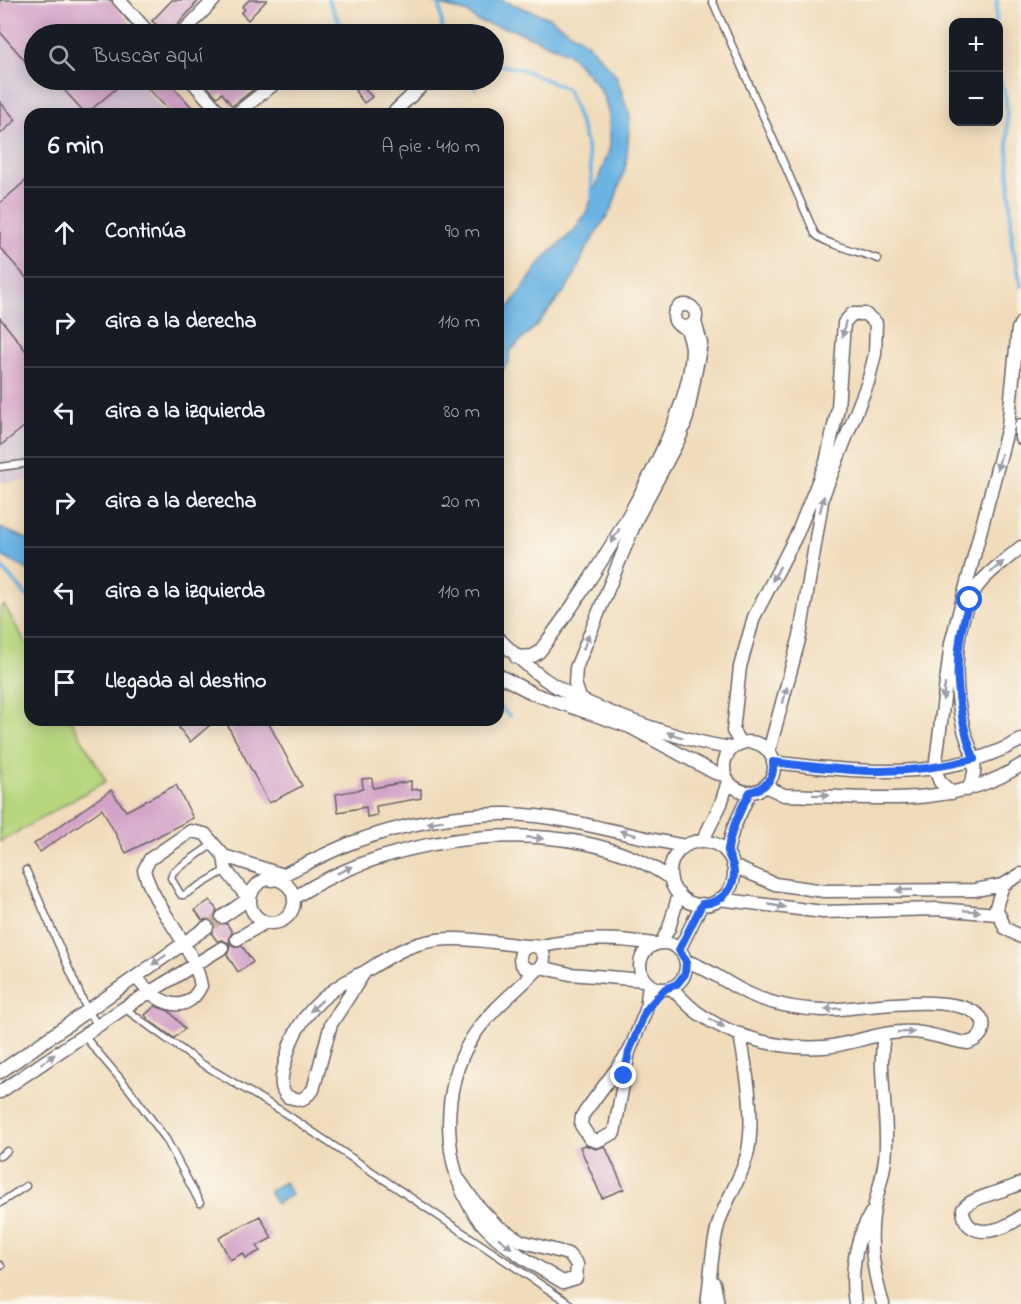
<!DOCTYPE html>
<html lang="es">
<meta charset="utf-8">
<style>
:root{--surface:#171b24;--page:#242831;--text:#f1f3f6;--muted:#9ea1a6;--line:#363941}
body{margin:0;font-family:"Indie Flower",sans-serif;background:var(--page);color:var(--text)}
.controls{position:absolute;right:18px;top:18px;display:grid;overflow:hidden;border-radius:12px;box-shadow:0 3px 15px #0003}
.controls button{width:54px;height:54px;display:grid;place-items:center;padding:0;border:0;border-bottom:2px solid var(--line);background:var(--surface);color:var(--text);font:30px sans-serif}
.stop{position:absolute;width:18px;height:18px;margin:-14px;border:4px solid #2563eb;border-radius:50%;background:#fff}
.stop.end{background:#2563eb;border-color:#fff;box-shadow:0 2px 6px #0008}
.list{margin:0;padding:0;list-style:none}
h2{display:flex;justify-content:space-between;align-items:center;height:78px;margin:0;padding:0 24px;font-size:26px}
h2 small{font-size:20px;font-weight:400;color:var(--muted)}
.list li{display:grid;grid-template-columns:39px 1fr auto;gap:18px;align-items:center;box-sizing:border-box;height:90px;padding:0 24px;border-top:2px solid var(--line)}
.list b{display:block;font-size:22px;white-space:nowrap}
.list em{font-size:20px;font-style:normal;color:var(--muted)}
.icon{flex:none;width:33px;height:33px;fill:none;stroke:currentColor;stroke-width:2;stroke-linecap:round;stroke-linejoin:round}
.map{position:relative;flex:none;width:1021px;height:1304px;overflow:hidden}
.search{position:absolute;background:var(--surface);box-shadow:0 3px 15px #0003;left:24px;top:24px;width:480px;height:66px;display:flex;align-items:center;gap:15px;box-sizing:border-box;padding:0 21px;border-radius:33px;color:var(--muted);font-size:22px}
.panel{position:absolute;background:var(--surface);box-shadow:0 3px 15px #0003;left:24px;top:108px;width:480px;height:618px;border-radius:18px}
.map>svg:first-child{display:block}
.industrial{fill:#cebed1}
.green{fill:#b6d57c;stroke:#6c7c5c;stroke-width:1.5}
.water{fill:#6bb4e3;stroke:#466b8f;stroke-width:1.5}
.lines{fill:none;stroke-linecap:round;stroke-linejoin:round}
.stream{stroke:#6bb4e3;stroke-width:4}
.building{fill:#d3a3c8}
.minor-tunnel{stroke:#c7b7a1;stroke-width:12;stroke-dasharray:12 6;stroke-linecap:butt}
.service-casing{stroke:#6a6368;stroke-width:9}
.minor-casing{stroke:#6a6368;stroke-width:15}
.service{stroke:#fff;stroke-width:6}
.minor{stroke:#fff;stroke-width:12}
.oneway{fill:#9c9ca7}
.route{stroke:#2563eb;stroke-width:8}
</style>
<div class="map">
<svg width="1021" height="1304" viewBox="0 0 1021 1304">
<rect width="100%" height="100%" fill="#fbf7ec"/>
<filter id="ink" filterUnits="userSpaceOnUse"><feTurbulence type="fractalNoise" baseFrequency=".0167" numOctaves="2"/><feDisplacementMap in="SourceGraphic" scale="12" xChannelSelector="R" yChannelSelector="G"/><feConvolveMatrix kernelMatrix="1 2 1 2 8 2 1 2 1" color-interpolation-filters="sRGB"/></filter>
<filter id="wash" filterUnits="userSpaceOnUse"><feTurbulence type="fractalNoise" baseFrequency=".008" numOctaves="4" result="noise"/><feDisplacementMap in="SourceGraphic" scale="24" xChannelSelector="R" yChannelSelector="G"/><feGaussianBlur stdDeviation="1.35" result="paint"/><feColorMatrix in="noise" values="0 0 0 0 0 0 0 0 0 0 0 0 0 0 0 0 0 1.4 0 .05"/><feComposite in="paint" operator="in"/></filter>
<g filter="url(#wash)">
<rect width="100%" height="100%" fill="#f0dcbb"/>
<path class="industrial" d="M0,0H67L97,34H34V80H137L167,114H30V480L0,482Z"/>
<path class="green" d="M4,605L30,650V720H71L106,781L0,842V607Z"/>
<path class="water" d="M425,0H501L550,18L588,44L616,75L630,117L626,165L612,208L585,251L575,275L565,290L537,325L509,352V361L498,377V331L502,317L545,257L574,231L587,211L610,147L609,115L604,97L595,82L568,53L517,31L477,21L468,13Z
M0,528L30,540V571L0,555Z
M285,1182L291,1195L276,1204L269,1191Z"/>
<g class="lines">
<path class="stream" d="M328,0L344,31L353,34
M439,0L443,34
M996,22L997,0
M494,64L521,69L567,89C582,124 594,161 592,199
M998,74L1006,98L1012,244L1021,286
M472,80L475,88
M0,566L30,599
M498,705L509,716"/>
</g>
<g id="blocks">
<path class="building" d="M0,0H111L139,34H34V71L0,32Z
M172,0H199L175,28L173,34H167L152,21Z
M249,0H267L248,20L241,13L245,9L242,7Z
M55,80H126L86,114Z
M139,80H167L198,114H173Z
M202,80H266L232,106L222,93L217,97Z
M362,86L372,97L364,103L355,91Z
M0,102L16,120L0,134Z
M30,177V282L0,248V203Z
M0,318L30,356V422L0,446Z
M190,720H216L190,742L179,728Z
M239,720H267L302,786L269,803L228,726Z
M372,778L373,788L411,781V790L421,789V798L376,806L377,815L367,817L366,807L338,812L336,794L363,789L362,779Z
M176,785L193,818L126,853L102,809L40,852L34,844L111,790L126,811Z
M210,900L217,910L214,917L216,922L227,924L232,932L229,938L230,944L236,947L242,946L253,962L238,972L227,955L230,948L229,943L222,940L217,941L212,934L214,923L210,919L202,920L195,910Z
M155,1006L169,1011L185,1029L174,1038L150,1021L145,1015Z
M585,1145L596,1149L605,1146L624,1189L602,1198L580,1147Z
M260,1216L272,1238L257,1246L260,1251L246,1258L243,1253L230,1260L219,1238Z"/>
</g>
</g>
<g filter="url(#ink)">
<use href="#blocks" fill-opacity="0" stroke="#6a6368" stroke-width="1.5"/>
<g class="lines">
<path class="minor-tunnel" d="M207,927L222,917"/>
<defs>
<path id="service" d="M712,0L815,234C826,245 861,252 878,259
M0,467L30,463
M213,844L173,872L171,878L181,895H184L226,870
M26,870L87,1010L98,1025
M124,1008L199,1062L280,1110L570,1304
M84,1036L129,1089L166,1139L200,1203
M0,1156L7,1151
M0,1203L26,1186
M0,1265L1,1266"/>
<path id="minor" d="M119,0L150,34
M181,34L214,0
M191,80L221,114
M236,114L279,80
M392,114L428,80
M674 316a11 11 0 1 1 22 0a11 11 0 1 1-22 0Z
M1021,425V438
M498,638C512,652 527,666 543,678C584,707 681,741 731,748
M516,657L533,656L539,652C588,589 691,428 692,349C692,342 688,334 686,327
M498,675L534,694L630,727L715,773L724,775
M580,698L575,683L576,668L637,518L680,437L687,417L701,343L695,322
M724 767a25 25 0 1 1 50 0a25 25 0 1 1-50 0Z
M740,743L733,731L740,667L754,617L797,534L826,462L838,408L844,323L852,314H865L876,323L875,354L868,382L823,496L800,636L769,751
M773,762C857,772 944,783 1021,740
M765,786L784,795C862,796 953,811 1021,765
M967,790C982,766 971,754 964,730C953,687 952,625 977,587C989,570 1007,560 1021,547
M952,793L940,782L935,769L951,643L1008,427L1018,329L1021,323
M703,840L721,804L728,781
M670 873a32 32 0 1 1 64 0a32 32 0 1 1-64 0Z
M727,852L733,829L750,792
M224,856L226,870L243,892L252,893
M733,866L775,884L824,891L975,890L1003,885
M1021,874L1003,885L996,907L1005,928L1021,937
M250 901a22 22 0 1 1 44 0a22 22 0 1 1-44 0Z
M272,880C298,868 324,854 351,843C399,825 458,813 509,814C569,816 626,836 685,846
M294,898C391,833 571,808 671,879
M719,899L823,912L938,909L997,914
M222,917L250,898
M237,939L266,922
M640 966a23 23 0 1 1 46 0a23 23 0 1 1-46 0Z
M661,943L669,928L679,894
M520 958a12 12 0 1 1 24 0a12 12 0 1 1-24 0Z
M537,947C579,938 613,937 654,944
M679,950L702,904
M541,967L570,974L644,980
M364,973L331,1024L313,1090L302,1100L288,1097C276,1086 284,1069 287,1055C295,1020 324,993 354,977C358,974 362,974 366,971C395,953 414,940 450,939C476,938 502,944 528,946
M136,977C153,999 184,1021 201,986C194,944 155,911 144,870L150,859L191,831L205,834L224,856L283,875
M671,988C680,996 688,1006 698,1013C734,1038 781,1050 824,1047C850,1045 875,1033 901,1032C925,1030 945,1040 968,1043C979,1039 985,1033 983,1021C966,988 855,1010 823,1010C797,1009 770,1004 747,993C726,983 708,968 686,961
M629,1052L582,1116L581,1125L590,1139L597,1141L614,1133L629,1052L646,1010L649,984
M0,1072L207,927
M0,1092L124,1008L222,948
M460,1181L476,1204L496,1225L521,1241L568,1254L577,1264L576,1278L563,1282C534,1265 501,1246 479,1220C441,1171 439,1086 474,1035C491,1010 516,991 537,970
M1021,1183C1005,1192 972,1196 963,1209C964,1242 1004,1232 1021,1216
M714,1283L718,1304
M707,1304C711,1277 711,1248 719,1222C728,1195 745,1173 749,1145C754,1110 746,1069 740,1034
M855,1304C850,1272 855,1241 871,1213
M883,1304C873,1272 868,1237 875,1204C880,1184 886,1165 886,1145C887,1107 878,1071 884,1034"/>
</defs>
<use href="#service" class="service-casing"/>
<use href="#minor" class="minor-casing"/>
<use href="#service" class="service"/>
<use href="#minor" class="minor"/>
</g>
<defs><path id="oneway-solid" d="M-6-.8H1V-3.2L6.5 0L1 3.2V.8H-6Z" transform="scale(1.5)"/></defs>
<g class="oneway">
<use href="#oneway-solid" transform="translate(844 329) rotate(101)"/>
<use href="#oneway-solid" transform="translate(999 462) rotate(105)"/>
<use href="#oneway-solid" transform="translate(822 504) rotate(-76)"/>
<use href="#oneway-solid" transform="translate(615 536) rotate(121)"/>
<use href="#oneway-solid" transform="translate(997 567) rotate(-40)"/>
<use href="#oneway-solid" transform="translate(776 574) rotate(118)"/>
<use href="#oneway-solid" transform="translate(586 642) rotate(-69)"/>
<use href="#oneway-solid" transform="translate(944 692) rotate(98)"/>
<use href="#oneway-solid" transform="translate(785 695) rotate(-76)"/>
<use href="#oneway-solid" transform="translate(675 735) rotate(-162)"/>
<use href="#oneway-solid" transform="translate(821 795) rotate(1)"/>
<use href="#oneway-solid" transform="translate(435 822) rotate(170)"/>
<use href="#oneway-solid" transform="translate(628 833) rotate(-165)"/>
<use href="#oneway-solid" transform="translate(535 838) rotate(5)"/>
<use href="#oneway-solid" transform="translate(345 870) rotate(-24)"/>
<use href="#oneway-solid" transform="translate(904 890) rotate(178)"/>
<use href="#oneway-solid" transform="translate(777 906) rotate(11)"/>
<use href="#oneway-solid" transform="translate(972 911) rotate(5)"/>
<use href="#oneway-solid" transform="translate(159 960) rotate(145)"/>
<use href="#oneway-solid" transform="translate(316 1006) rotate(138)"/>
<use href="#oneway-solid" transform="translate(833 1009) rotate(175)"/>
<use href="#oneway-solid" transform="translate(717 1023) rotate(29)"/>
<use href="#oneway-solid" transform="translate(906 1032) rotate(-2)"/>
<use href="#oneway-solid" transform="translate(48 1059) rotate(-34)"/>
<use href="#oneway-solid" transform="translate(505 1243) rotate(38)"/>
</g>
</g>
<g class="lines" filter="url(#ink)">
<path class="route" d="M624,1076L629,1052L646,1010L665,989L677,984L685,974L686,961L679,950L702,904C722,903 738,887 733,866C732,860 727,855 728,849C731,829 740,810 750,792C765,788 775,779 773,762C848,771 900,778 974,759C955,708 951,652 970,600"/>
</g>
</svg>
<div class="controls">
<button>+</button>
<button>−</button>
</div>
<div class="stop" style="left:970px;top:600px"></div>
<div class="stop end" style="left:624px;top:1076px"></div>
<div class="search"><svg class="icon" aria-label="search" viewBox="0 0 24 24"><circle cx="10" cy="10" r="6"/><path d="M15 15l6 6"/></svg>Buscar aquí</div>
<section class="panel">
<h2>6 min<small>A pie · 410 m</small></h2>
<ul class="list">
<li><svg class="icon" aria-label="ahead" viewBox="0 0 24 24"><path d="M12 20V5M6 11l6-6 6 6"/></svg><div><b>Continúa</b></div><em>90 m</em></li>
<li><svg class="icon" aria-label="right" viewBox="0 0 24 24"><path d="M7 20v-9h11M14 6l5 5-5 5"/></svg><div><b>Gira a la derecha</b></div><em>110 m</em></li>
<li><svg class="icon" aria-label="left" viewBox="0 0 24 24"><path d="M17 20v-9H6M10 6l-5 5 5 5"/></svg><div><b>Gira a la izquierda</b></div><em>80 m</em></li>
<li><svg class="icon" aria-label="right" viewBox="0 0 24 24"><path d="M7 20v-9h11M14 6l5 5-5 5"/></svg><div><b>Gira a la derecha</b></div><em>20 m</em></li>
<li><svg class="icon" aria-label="left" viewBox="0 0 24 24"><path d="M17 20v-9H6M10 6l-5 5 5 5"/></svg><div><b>Gira a la izquierda</b></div><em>110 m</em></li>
<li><svg class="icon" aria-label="arrive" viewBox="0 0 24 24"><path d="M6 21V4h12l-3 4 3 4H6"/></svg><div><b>Llegada al destino</b></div></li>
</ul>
</section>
</div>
